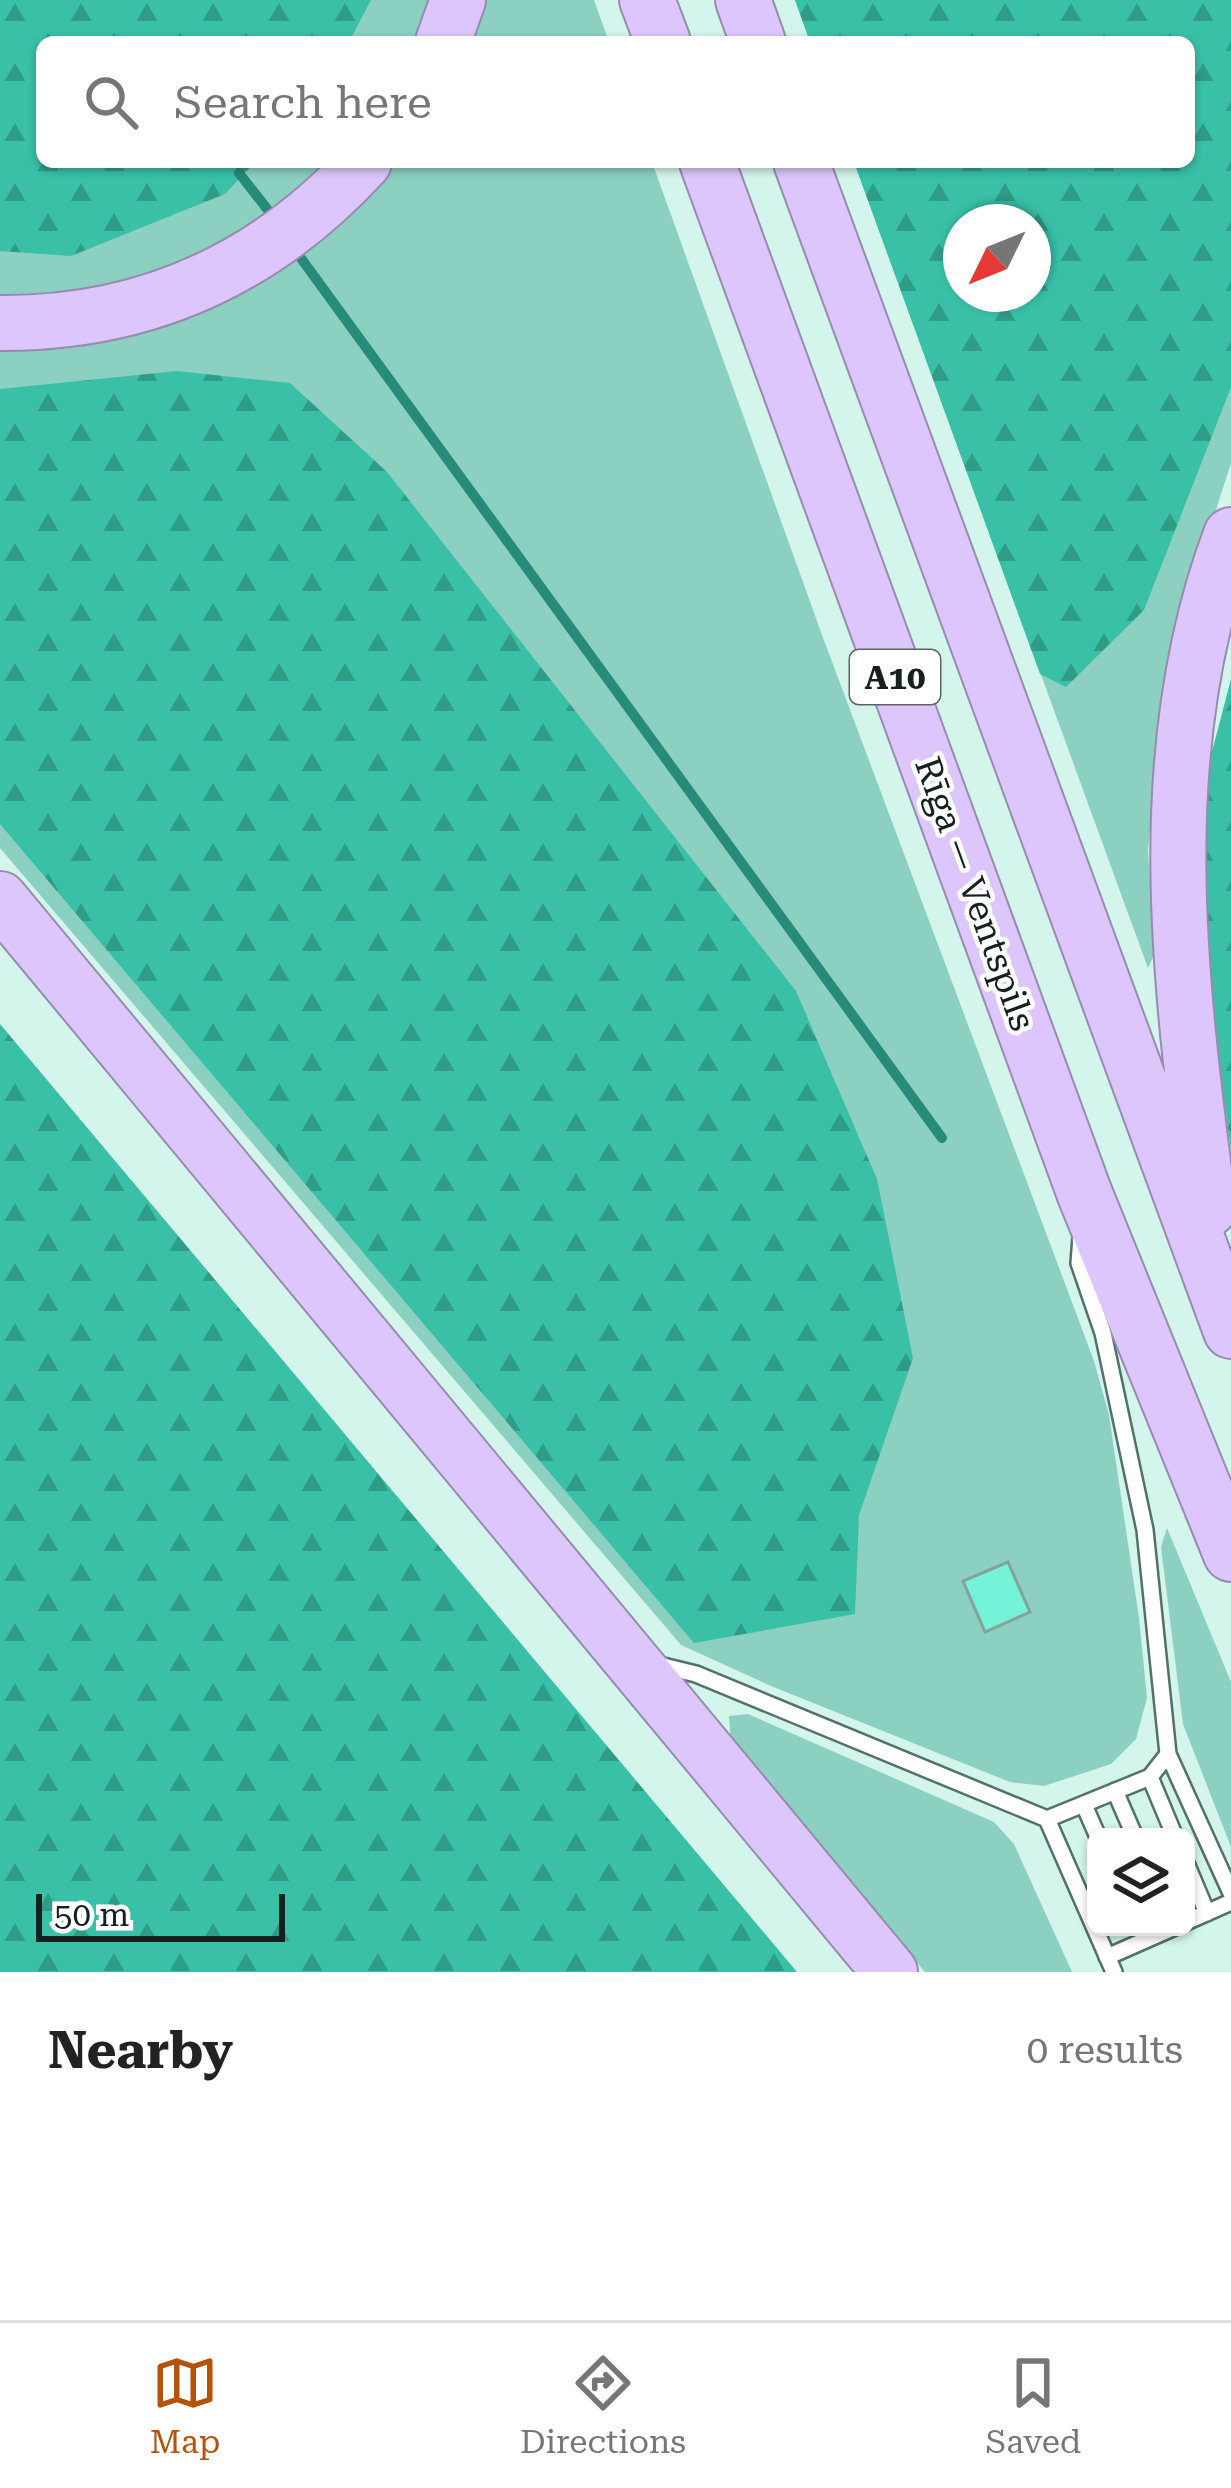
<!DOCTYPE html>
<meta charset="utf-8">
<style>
:root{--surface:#fff;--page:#f6f6f6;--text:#222;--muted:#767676;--line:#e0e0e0;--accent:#b45309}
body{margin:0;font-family:"Roboto Serif",serif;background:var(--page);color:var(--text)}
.controls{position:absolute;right:36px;bottom:36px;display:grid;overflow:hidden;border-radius:18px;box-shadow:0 3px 9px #0004}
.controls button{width:108px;height:108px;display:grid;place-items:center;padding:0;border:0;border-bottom:3px solid var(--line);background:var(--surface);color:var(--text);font:60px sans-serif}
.compass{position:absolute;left:943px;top:204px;width:108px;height:108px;border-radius:50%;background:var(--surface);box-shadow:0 3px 9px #0004;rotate:227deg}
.scale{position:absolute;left:36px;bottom:30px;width:249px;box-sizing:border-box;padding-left:12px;border:6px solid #15211e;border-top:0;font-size:33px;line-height:42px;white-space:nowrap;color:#15211e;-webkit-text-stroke:9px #fff;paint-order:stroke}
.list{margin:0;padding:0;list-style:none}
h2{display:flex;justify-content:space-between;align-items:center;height:156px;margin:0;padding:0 48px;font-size:51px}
h2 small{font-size:39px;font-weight:400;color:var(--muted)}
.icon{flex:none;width:66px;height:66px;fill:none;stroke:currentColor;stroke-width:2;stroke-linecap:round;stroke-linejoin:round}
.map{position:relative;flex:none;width:1231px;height:1972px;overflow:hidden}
.search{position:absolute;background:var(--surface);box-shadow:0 3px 9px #0004;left:36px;right:36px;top:36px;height:132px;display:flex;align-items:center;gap:30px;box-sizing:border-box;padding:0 42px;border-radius:18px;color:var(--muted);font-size:45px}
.sheet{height:348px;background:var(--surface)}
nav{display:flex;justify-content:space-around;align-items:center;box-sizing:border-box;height:168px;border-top:3px solid var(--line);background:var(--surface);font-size:33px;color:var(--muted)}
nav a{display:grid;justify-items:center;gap:6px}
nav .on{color:var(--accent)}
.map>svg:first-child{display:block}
.green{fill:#8bd0c0;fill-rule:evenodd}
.forest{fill:url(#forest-firs);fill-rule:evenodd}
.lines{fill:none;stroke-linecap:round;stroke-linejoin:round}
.stream{stroke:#268b79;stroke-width:10}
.building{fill:#74f3d8;stroke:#83a39b;stroke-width:3}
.lane-casing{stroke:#53716a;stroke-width:20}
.highway-casing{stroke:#968cae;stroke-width:58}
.lane{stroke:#fff;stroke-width:15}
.highway{stroke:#dcc6fb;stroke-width:54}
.labels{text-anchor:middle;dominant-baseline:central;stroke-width:9;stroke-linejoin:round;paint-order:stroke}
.shield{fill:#fff;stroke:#5b6462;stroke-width:3}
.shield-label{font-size:33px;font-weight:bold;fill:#15211e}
.street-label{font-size:36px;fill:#15211e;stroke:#fff}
</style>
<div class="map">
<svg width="1231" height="1972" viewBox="0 0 1231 1972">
<defs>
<pattern id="forest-firs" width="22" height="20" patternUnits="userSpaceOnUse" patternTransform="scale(3)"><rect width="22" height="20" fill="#39c0a7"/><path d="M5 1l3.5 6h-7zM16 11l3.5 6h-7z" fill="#2f9c87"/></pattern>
</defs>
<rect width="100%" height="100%" fill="#d3f5ec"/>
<path class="green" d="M0,0H435L415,42H42V162H331L300,195L224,245L119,287L0,302Z
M480,0H594L609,42H465Z
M795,0H1231V463L1183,613L1158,748L1148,850L1155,953L1148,968L854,162H1189V42H810ZM961,222H1033V294H961Z
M394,162H652L822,635L1094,1361L1109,1415L1139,1618L1147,1698L1136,1739L1111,1764L1044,1786L1010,1782L771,1686L681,1645L0,848V350C27,349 57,352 83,346C199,320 324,261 394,162Z
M1167,1528L1231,1682V1847L1183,1724L1161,1547Z
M748,1714L994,1822L1014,1844L1072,1972H925L731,1744L729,1716Z"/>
<path class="forest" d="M0,0H371L349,42H42V162H255L225,194L71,256L0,251Z
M795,0H1231V387L1144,610L1066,687L1040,674L854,162H1189V42H810ZM1033,222V294H961V222Z
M177,371L290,383L387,472L796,991L877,1179L913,1358L859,1515L855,1614L694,1643L0,824V389Z
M1231,679V1150L1198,910L1202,790Z
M0,1024L797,1972H0Z"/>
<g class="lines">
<path class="stream" d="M239,173L271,214
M295,250L942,1138"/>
</g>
<path class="building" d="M1008,1562L1030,1612L985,1632L963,1581Z"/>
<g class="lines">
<defs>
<path id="lane" d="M1081,1237L1079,1263L1103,1333L1145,1530L1168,1754L1231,1893
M659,1665L696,1674L1047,1819L1114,1972
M1150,1777L1175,1837
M1115,1791L1135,1837
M1084,1805L1098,1837
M1047,1819L1150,1777L1168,1754
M1186,1863L1207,1913
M1186,1922L1231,1902
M1107,1957L1175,1927"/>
<path id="highway" d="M647,0L663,42
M743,0L758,42
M443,42L458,0
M707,162L1084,1192L1231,1554
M801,162L1231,1331
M0,323C146,324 266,269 364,162
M0,899L890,1972
M1209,1209C1180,985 1149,752 1231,535"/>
</defs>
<use href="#lane" class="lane-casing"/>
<use href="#highway" class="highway-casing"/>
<use href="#lane" class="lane"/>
<use href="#highway" class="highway"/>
</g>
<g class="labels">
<rect class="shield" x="850" y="650" width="90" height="54" rx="9"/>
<g class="shield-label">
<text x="895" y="677">A10</text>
</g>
<g class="street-label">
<text transform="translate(975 894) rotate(70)">Rīga — Ventspils</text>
</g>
</g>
</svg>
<div class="controls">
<button><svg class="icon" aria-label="layers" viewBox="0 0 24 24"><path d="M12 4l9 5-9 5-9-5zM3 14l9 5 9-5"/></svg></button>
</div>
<svg class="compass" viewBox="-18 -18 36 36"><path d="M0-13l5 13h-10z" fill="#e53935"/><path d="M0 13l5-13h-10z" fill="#767676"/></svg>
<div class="scale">50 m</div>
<div class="search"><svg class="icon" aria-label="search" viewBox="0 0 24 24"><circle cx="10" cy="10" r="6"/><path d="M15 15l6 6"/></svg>Search here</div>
</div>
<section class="sheet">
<h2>Nearby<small>0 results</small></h2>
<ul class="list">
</ul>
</section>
<nav>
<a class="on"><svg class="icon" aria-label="map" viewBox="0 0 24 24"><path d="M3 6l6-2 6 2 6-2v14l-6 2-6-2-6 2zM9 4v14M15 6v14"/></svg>Map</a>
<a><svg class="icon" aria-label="directions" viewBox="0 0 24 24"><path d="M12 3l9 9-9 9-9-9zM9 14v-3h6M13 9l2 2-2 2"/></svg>Directions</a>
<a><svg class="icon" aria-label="saved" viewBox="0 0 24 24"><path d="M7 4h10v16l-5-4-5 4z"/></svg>Saved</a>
</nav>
